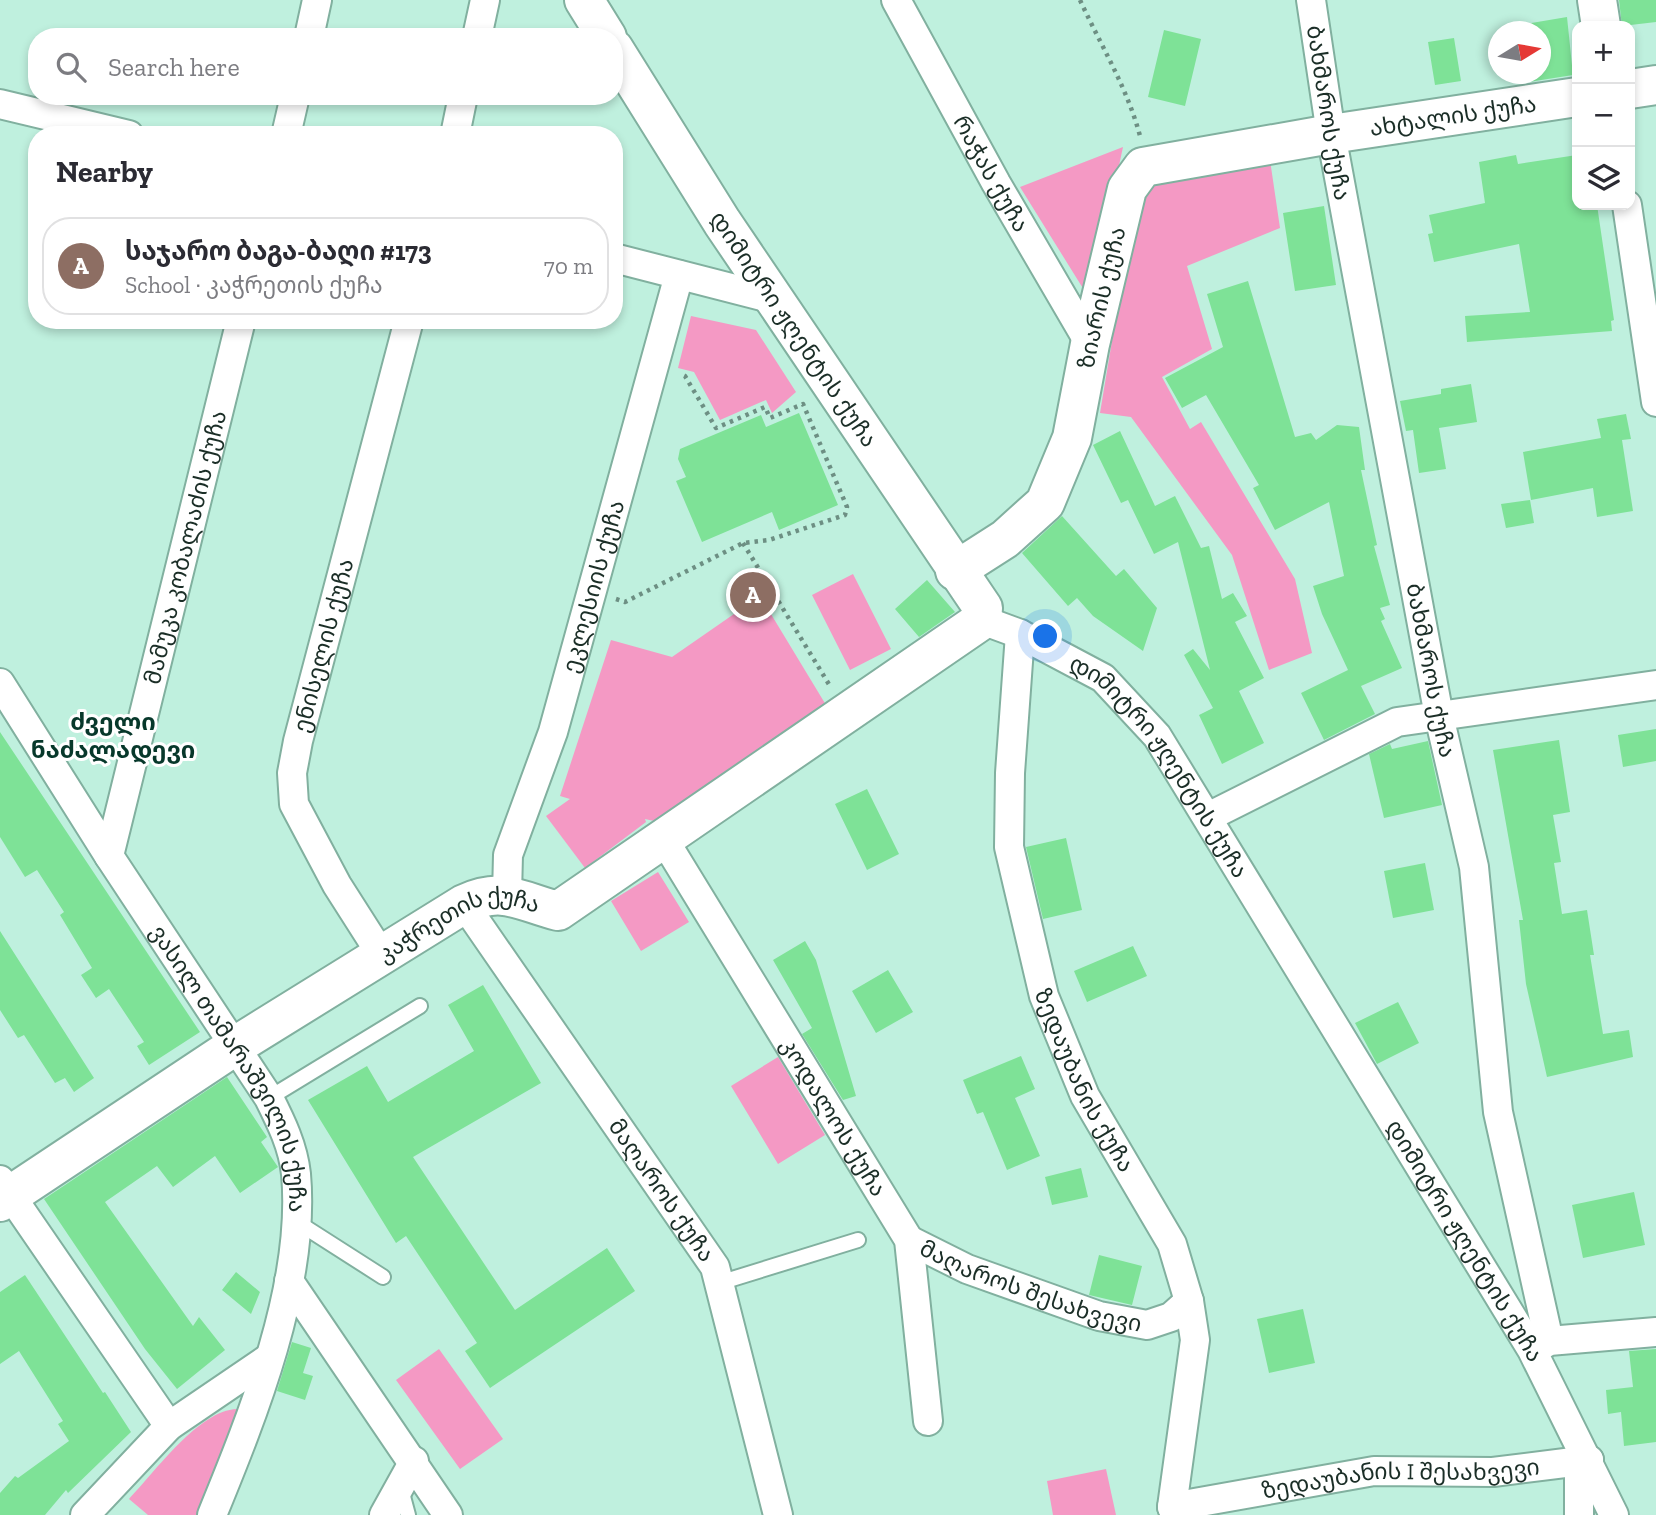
<!DOCTYPE html>
<meta charset="utf-8">
<style>
:root{--surface:#fff;--page:#f7f7f7;--text:#2b2b33;--muted:#7c7c81;--line:#e1e1e2;--accent:#db2777}
body{margin:0;font-family:"Zilla Slab","Noto Sans Georgian",serif;background:var(--page);color:var(--text)}
.controls{position:absolute;right:21px;top:21px;display:grid;overflow:hidden;border-radius:14px;box-shadow:0 4px 10px #0003}
.controls button{width:63px;height:63px;display:grid;place-items:center;padding:0;border:0;border-bottom:2px solid var(--line);background:var(--surface);color:var(--text);font:35px sans-serif}
.compass{position:absolute;left:1488px;top:21px;width:63px;height:63px;border-radius:50%;background:var(--surface);box-shadow:0 4px 10px #0003;rotate:79deg}
.you{position:absolute;left:1046px;top:637px;width:24px;height:24px;margin:-18px;border:5px solid #fff;border-radius:50%;background:#1a73e8;box-shadow:0 0 0 10px #1a73e833}
.badge{display:grid;place-items:center;width:46px;height:46px;border-radius:50%;background:var(--accent);color:#fff;font-size:23px;font-weight:700}
.pin{position:absolute;translate:-50% -50%;border:4px solid #fff;box-shadow:0 2px 7px #0006}
.list{margin:0;padding:0;list-style:none}
h2{display:flex;justify-content:space-between;align-items:center;height:91px;margin:0;padding:0 28px;font-size:30px}
h2 small{font-size:23px;font-weight:400;color:var(--muted)}
.list li{display:grid;grid-template-columns:46px 1fr auto;gap:21px;align-items:center;box-sizing:border-box;height:98px;margin:0 14px 14px;padding:0 14px;border:2px solid var(--line);border-radius:28px}
.list b{display:block;font-size:26px;white-space:nowrap}
.list p{margin:0;font-size:23px;white-space:nowrap;color:var(--muted)}
.list em{font-size:23px;font-style:normal;color:var(--muted)}
.icon{flex:none;width:38px;height:38px;fill:none;stroke:currentColor;stroke-width:2;stroke-linecap:round;stroke-linejoin:round}
.map{position:relative;flex:none;width:1656px;height:1515px;overflow:hidden}
.search{position:absolute;background:var(--surface);box-shadow:0 4px 10px #0003;left:28px;top:28px;width:595px;height:77px;display:flex;align-items:center;gap:18px;box-sizing:border-box;padding:0 24px;border-radius:28px;color:var(--muted);font-size:26px}
.panel{position:absolute;background:var(--surface);box-shadow:0 4px 10px #0003;left:28px;top:126px;width:595px;height:203px;border-radius:28px}
.map>svg:first-child{display:block}
.green{fill:#f499c4}
.building{fill:#7ee297}
.lines{fill:none;stroke-linecap:round;stroke-linejoin:round}
.lane-casing{stroke:#81b09f;stroke-width:18}
.street-casing{stroke:#81b09f;stroke-width:32}
.secondary-casing{stroke:#81b09f;stroke-width:42}
.path{stroke:#6d8f83;stroke-width:4.5;stroke-dasharray:3.5 5;stroke-linecap:butt}
.lane{stroke:#fff;stroke-width:14}
.street{stroke:#fff;stroke-width:28}
.secondary{stroke:#fff;stroke-width:38}
.labels{text-anchor:middle;dominant-baseline:central;stroke-width:6;stroke-linejoin:round;paint-order:stroke}
.street-label{font-size:23px;fill:#1b2e27;stroke:#fff}
.neighbourhood-label{font-size:24px;font-weight:bold;fill:#07382b;stroke:#fff}
</style>
<div class="map">
<svg width="1656" height="1515" viewBox="0 0 1656 1515">
<rect width="100%" height="100%" fill="#bff0de"/>
<path class="green" d="M1123,147L1096,273L1084,290L1020,187Z
M1270,160L1280,228L1187,266L1212,349L1162,377L1190,429L1201,422L1295,579L1312,653L1269,670L1232,555L1131,417L1100,413L1130,233L1145,185Z
M691,316L756,330L796,392L772,413L766,400L720,420L694,372L678,368Z
M853,574L891,649L850,670L812,595Z
M760,596L826,705L654,821L645,819L646,822L585,868L546,816L570,799L560,796L611,640L672,657Z
M658,872L689,922L641,951L611,901Z
M778,1057L825,1135L778,1164L731,1086Z
M439,1349L503,1439L460,1469L396,1380Z
M237,1409L235,1429L200,1515H148L129,1499C155,1472 199,1410 237,1409Z
M1106,1469L1116,1515H1053L1047,1481Z"/>
<path class="building" d="M1619,0H1656V22L1622,26Z
M1567,17L1573,75L1522,83L1521,74H1541V32H1514L1513,26Z
M1164,30L1201,39L1185,106L1148,97Z
M1454,38L1461,81L1435,85L1428,42Z
M1516,155L1518,164L1577,155V205H1597L1614,320L1611,321L1612,331L1467,342L1465,316L1530,312L1519,244L1434,262L1428,234L1433,233L1429,215L1485,203L1479,162Z
M1324,206L1336,285L1295,291L1283,213Z
M1248,281L1295,437L1311,433L1316,440L1337,425L1359,427L1365,470H1361L1377,545L1374,546L1390,605L1380,608L1385,619L1381,621L1402,668L1361,686L1375,714L1324,740L1301,693L1348,670L1322,614L1313,586L1344,576L1329,502L1275,530L1253,488L1259,485L1206,395L1182,408L1165,378L1223,347L1207,294Z
M1471,384L1477,422L1439,428L1446,469L1419,473L1413,430L1406,431L1400,401L1441,394V389Z
M799,413L838,505L779,530L772,512L702,542L676,481L686,477L678,459L680,449L761,415L766,427Z
M1626,414L1631,439L1622,440L1633,511L1597,517L1593,488L1531,500L1523,452L1601,438L1597,419Z
M1120,431L1155,506L1175,496L1201,548L1209,546L1222,599L1233,593L1247,616L1235,622L1264,678L1239,691L1264,743L1222,764L1199,715L1213,708L1184,655L1193,649L1210,670L1178,542L1154,554L1128,500L1121,503L1093,445Z
M1530,500L1534,523L1506,528L1501,504Z
M1062,516L1116,576L1124,569L1157,608L1143,651L1093,616L1077,598L1068,606L1022,553Z
M927,580L955,612L919,637L895,609Z
M1656,729V761L1623,767L1618,735Z
M0,732L200,1032L149,1065L137,1046L144,1042L109,989L96,998L81,975L92,968L60,915L64,912L37,870L25,877L0,837Z
M1559,740L1570,812L1553,815L1561,862L1554,863L1562,914L1587,910L1594,955H1590L1603,1034L1629,1030L1633,1057L1547,1077L1526,984L1519,920H1523L1493,750Z
M1428,741L1442,805L1384,818L1369,754L1390,744L1392,749Z
M867,789L899,854L867,870L835,804Z
M1066,838L1082,910L1043,919L1026,847Z
M1425,863L1434,910L1393,918L1384,871Z
M0,931L94,1078L74,1092L65,1078L55,1083L24,1035L18,1038L0,1010Z
M805,941L816,960L856,1096L843,1100L802,1034L812,1028L773,960Z
M1133,946L1147,976L1087,1002L1074,971Z
M888,970L913,1012L876,1033L852,991Z
M483,985L541,1083L413,1157L515,1310L607,1248L635,1291L490,1388L465,1351L477,1343L406,1236L396,1243L308,1100L367,1066L388,1102L474,1051L448,1005Z
M1398,1002L1419,1043L1377,1064L1355,1023Z
M1021,1056L1035,1089L1015,1098L1040,1156L1007,1170L983,1112L977,1114L963,1080Z
M227,1077L267,1137L261,1142L278,1167L240,1193L215,1156L173,1187L157,1166L105,1202L193,1326L199,1317L225,1350L177,1389L145,1349L44,1199Z
M1081,1168L1088,1197L1052,1205L1045,1177Z
M1634,1192L1645,1245L1583,1258L1572,1205Z
M1099,1255L1142,1266L1132,1305L1089,1295Z
M236,1272L260,1292L251,1314L222,1290Z
M25,1275L103,1393L105,1392L131,1432L68,1493L66,1490L45,1515H0V1493L15,1476L18,1478L69,1441L58,1424L63,1421L19,1351L0,1364V1292Z
M1303,1309L1315,1363L1269,1373L1257,1319Z
M292,1342L311,1348L303,1373L313,1376L305,1400L277,1391Z
M1656,1349V1442L1624,1446L1621,1412L1608,1414L1606,1390L1633,1387L1629,1351Z"/>
<g class="lines">
<defs>
<path id="lane" d="M269,1098L420,1006
M297,1222L383,1277
M719,1283L858,1240
M401,1489L408,1515"/>
<g id="street">
<path id="s1" d="M896,0L996,183L1090,344"/>
<path id="s2" d="M1311,0L1331,134L1439,716L1474,867L1498,1112L1549,1341"/>
<path d="M309,37L317,0"/>
<path d="M477,37L485,0"/>
<path d="M0,104L129,135"/>
<path d="M286,135L295,96"/>
<path d="M455,135L463,96"/>
<path d="M1627,205L1656,402"/>
<path d="M614,258L774,299"/>
<path id="s3" d="M982,620L1020,634L1103,678L1157,736L1532,1350L1614,1515"/>
<path id="s4" d="M1020,634L1010,773L1009,847L1044,996L1085,1096L1172,1244L1189,1301L1195,1340L1172,1507L1175,1515"/>
<path id="s5" d="M0,683L109,856L269,1098C281,1122 293,1146 296,1174C306,1284 253,1415 212,1515"/>
<path d="M1208,817L1397,722L1656,685"/>
<path id="s6" d="M663,838L909,1240L928,1421"/>
<path id="s7" d="M109,856L241,320"/>
<path id="s8" d="M507,895L508,855L553,732L679,275"/>
<path id="s9" d="M464,904L715,1267L778,1515"/>
<path id="s10" d="M381,954L337,885L294,804L292,773L298,741L409,320"/>
<path d="M0,1180L169,1426"/>
<path id="s11" d="M909,1240L967,1269L1099,1316L1147,1325L1171,1317L1189,1301"/>
<path d="M289,1281L448,1515"/>
<path d="M1535,1349L1549,1341L1656,1332"/>
<path id="s12" d="M1172,1507L1374,1471L1493,1472L1589,1460"/>
<path d="M85,1515L169,1426L269,1358"/>
<path d="M384,1515L414,1461"/>
<path d="M1579,1515V1475L1589,1460"/>
</g>
<g id="secondary">
<path d="M584,0L607,37"/>
<path d="M1597,0L1601,26"/>
<path d="M1630,89L1656,85"/>
<path id="s13" d="M955,571L1005,539L1045,503L1072,438L1090,344L1127,189L1143,167L1331,134L1577,97"/>
<path id="s14" d="M0,1202L235,1046L464,904C503,886 519,901 558,911L982,620L983,608L722,222L614,49"/>
</g>
</defs>
<use href="#lane" class="lane-casing"/>
<use href="#street" class="street-casing"/>
<use href="#secondary" class="secondary-casing"/>
<path class="path" d="M1080,0C1101,46 1127,87 1140,136
M743,543L830,686
M616,599L625,602L743,543L769,540L845,515L847,507L803,404L770,418L765,407L716,428L685,376L681,374"/>
<use href="#lane" class="lane"/>
<use href="#street" class="street"/>
<use href="#secondary" class="secondary"/>
</g>
<g class="labels">
<g class="street-label">
<text stroke="none"><textPath href="#s2" startOffset="114">ბახმაროს ქუჩა</textPath></text>
<text stroke="none"><textPath href="#s13" startOffset="780">ახტალის ქუჩა</textPath></text>
<text stroke="none"><textPath href="#s1" startOffset="198">რაჭას ქუჩა</textPath></text>
<text stroke="none"><textPath href="#s13" startOffset="327">ზიარის ქუჩა</textPath></text>
<text transform="translate(794 329) rotate(56)">დიმიტრი ჟღენტის ქუჩა</text>
<text stroke="none"><textPath href="#s7" startOffset="318">მამუკა კობალაძის ქუჩა</textPath></text>
<text stroke="none"><textPath href="#s8" startOffset="322">ეკლესიის ქუჩა</textPath></text>
<text stroke="none"><textPath href="#s10" startOffset="336">ენისელის ქუჩა</textPath></text>
<text stroke="none"><textPath href="#s2" startOffset="681">ბახმაროს ქუჩა</textPath></text>
<text stroke="none"><textPath href="#s3" startOffset="238">დიმიტრი ჟღენტის ქუჩა</textPath></text>
<text stroke="none"><textPath href="#s14" startOffset="541">კაჭრეთის ქუჩა</textPath></text>
<text stroke="none"><textPath href="#s5" startOffset="452">ვასილ თამარაშვილის ქუჩა</textPath></text>
<text stroke="none"><textPath href="#s4" startOffset="460">ზედაუბანის ქუჩა</textPath></text>
<text stroke="none"><textPath href="#s6" startOffset="327">კოდალოს ქუჩა</textPath></text>
<text stroke="none"><textPath href="#s9" startOffset="348">მაღაროს ქუჩა</textPath></text>
<text stroke="none"><textPath href="#s3" startOffset="805">დიმიტრი ჟღენტის ქუჩა</textPath></text>
<text stroke="none"><textPath href="#s11" startOffset="131">მაღაროს შესახვევი</textPath></text>
<text stroke="none"><textPath href="#s12" startOffset="231">ზედაუბანის I შესახვევი</textPath></text>
</g>
<g class="neighbourhood-label">
<text x="113" y="721">ძველი<tspan x="113" dy="28">ნაძალადევი</tspan></text>
</g>
</g>
</svg>
<div class="controls">
<button>+</button>
<button>−</button>
<button><svg class="icon" aria-label="layers" viewBox="0 0 24 24"><path d="M12 4l9 5-9 5-9-5zM3 14l9 5 9-5"/></svg></button>
</div>
<svg class="compass" viewBox="-18 -18 36 36"><path d="M0-13l5 13h-10z" fill="#e53935"/><path d="M0 13l5-13h-10z" fill="#7c7c81"/></svg>
<div class="you"></div>
<div class="pin badge" style="left:753px;top:595px;background:#8d6e63">A</div>
<div class="search"><svg class="icon" aria-label="search" viewBox="0 0 24 24"><circle cx="10" cy="10" r="6"/><path d="M15 15l6 6"/></svg>Search here</div>
<section class="panel">
<h2>Nearby<small></small></h2>
<ul class="list">
<li><span class="badge" style="background:#8d6e63">A</span><div><b>საჯარო ბაგა-ბაღი #173</b><p>School · კაჭრეთის ქუჩა</p></div><em>70 m</em></li>
</ul>
</section>
</div>
